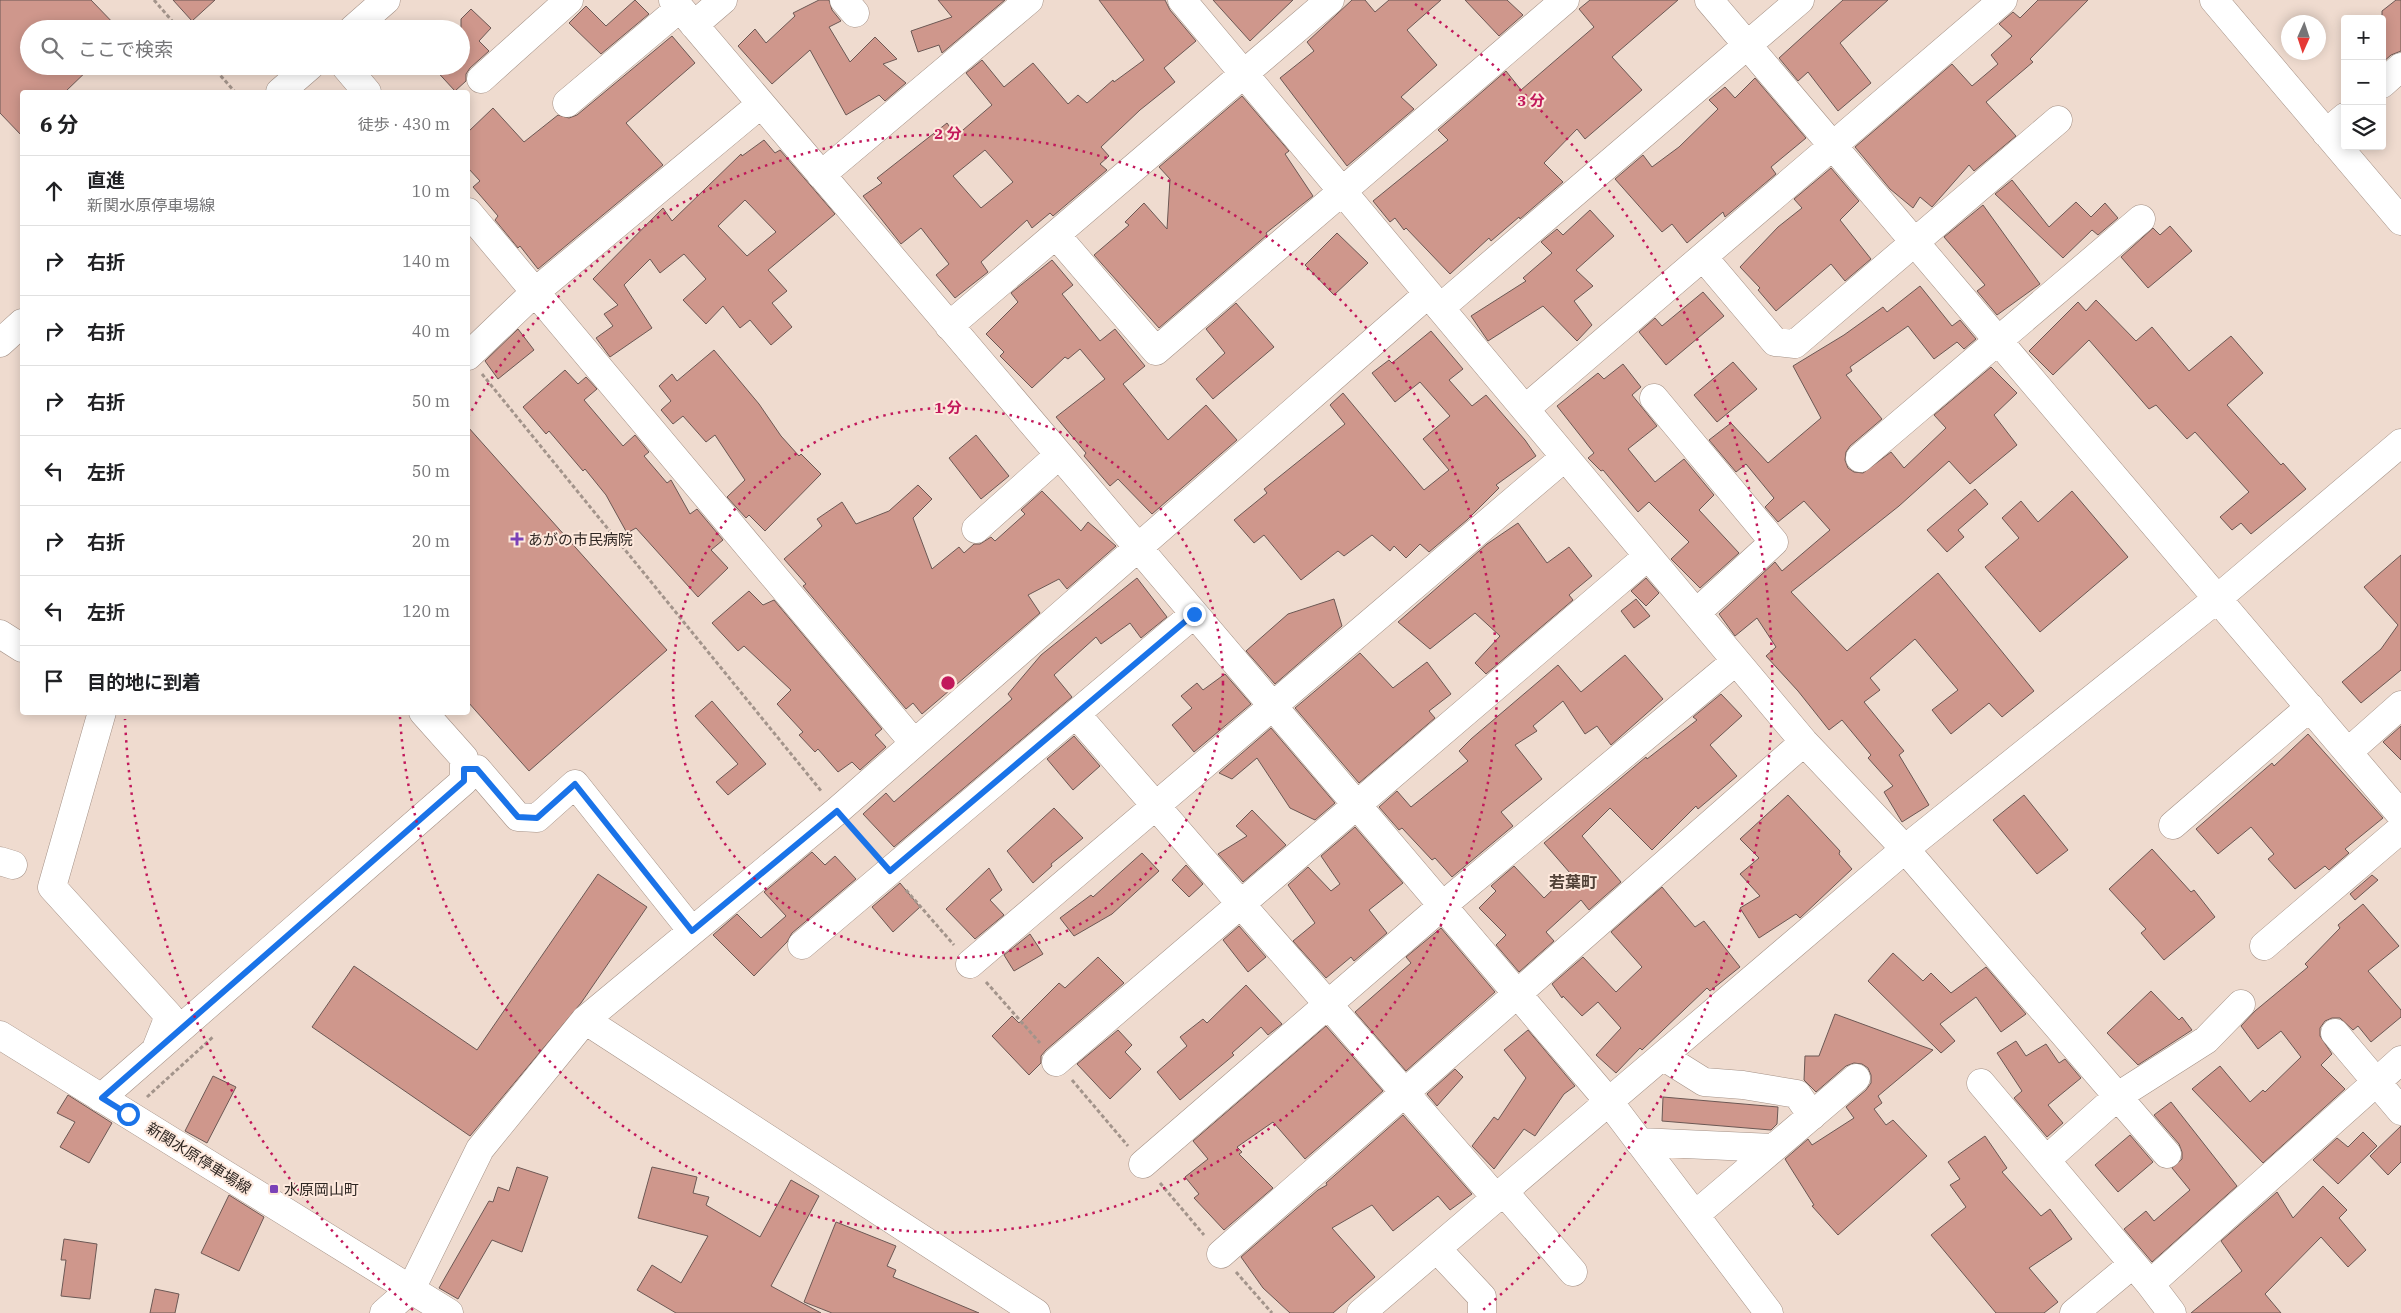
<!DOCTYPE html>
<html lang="ja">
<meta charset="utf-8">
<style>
:root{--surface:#fff;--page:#f6f6f6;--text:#202124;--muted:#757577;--line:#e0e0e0}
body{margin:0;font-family:"IBM Plex Serif","Noto Sans JP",serif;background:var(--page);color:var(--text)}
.controls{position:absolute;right:15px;top:15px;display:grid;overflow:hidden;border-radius:5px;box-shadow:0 2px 12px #0003}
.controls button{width:45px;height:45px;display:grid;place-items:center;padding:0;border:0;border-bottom:1px solid var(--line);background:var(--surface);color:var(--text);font:25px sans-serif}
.compass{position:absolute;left:2281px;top:15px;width:45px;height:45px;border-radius:50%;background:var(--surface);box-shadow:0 2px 12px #0003;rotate:183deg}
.stop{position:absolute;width:15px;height:15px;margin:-11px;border:4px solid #1a73e8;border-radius:50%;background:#fff}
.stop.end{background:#1a73e8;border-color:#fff;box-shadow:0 1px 5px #0008}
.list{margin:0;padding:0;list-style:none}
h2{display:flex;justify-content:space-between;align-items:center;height:65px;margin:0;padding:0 20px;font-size:21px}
h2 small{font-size:16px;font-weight:400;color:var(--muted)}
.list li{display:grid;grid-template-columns:32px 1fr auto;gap:15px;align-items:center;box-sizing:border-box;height:70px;padding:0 20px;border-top:1px solid var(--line)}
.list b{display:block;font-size:19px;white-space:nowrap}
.list p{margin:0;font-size:16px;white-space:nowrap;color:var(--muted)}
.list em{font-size:16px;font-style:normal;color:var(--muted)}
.icon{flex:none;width:28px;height:28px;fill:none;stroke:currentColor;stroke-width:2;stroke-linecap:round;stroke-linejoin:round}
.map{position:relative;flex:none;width:2401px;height:1313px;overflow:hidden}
.search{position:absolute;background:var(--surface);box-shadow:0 2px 12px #0003;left:20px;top:20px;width:450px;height:55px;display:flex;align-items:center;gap:12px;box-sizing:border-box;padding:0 18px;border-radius:28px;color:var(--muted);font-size:19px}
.panel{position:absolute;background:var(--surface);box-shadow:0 2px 12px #0003;left:20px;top:90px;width:450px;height:625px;border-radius:5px}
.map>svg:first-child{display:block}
.building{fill:#cf978c;stroke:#6c5854;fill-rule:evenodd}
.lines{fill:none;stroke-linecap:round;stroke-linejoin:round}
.minor-casing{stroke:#a49186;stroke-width:29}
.major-casing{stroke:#a49186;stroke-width:29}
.path{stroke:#a3948b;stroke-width:3;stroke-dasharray:4 2.5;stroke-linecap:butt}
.minor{stroke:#fff;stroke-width:28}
.major{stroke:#fff;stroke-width:28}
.route{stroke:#1a73e8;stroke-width:6}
.ring{fill:none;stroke:#c2185b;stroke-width:2.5;stroke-dasharray:2.5 5}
.poi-dot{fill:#7b41b7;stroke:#fde8dc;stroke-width:2}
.labels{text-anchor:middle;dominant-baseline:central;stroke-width:4;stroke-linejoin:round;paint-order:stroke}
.poi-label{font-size:15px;fill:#2f2723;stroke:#fde8dc;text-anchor:start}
.street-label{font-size:15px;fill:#2f2723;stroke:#fde8dc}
.neighbourhood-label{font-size:16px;font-weight:bold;fill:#514137;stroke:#fde8dc}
.centre{fill:#c2185b;stroke:#fde8dc;stroke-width:2.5}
.ring-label{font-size:15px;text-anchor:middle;font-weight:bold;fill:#c2185b;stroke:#fde8dc;stroke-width:4;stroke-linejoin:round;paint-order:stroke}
</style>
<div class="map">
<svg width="2401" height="1313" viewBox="0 0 2401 1313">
<rect width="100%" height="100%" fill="#efdbcf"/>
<path class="building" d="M0,0H91L119,29H29V66H92L65,92H22V136L0,113Z
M173,0H215L192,21Z
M635,0L649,14L601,54L569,23L586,6L606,26Z
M819,0H829L832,10L841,21L829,27L850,62L875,37L897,59L883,64L906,83L885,101L879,95L846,115L810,50L772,84L738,46L755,29L766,43L795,16L793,13Z
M938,0H1005L942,53L939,45L918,52L911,31L952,17Z
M1099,0H1165L1170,10L1196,41L1164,68L1175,82L1140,110L1101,147L1109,156L1100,164L1107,170L1053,216L1050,213L1032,228L1027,220L981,262L988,272L955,298L936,275L949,264L921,228L901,244L863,196L882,183L877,178L947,123L956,136L992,105L966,73L982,60L1004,87L1033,63L1068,104L1078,95L1087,103L1113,80L1114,82L1144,60ZM985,150L1013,182L981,208L953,176Z
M1213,0H1293L1250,41Z
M1352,0H1365L1375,12L1389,0H1441L1407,30L1437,65L1401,97L1414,109L1347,166L1280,78L1314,51L1307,42Z
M1465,0H1507L1523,15L1499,36Z
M1590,0H1678L1612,57L1642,90L1585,139L1577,129L1544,163L1563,182L1520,219L1519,217L1491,241L1489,238L1450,274L1406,228L1404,230L1395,218L1390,222L1373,201L1448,140L1438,130L1506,71L1521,90L1594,27L1579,9Z
M1843,0H1888L1840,43L1871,83L1838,111L1808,72L1798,81L1779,58Z
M2038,0H2088L2030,59L2033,62L1986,102L2016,136L1974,171L1969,165L1932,207L1920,197L1913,208L1890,189L1855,147L1952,64L1972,86L1998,64L1991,55L2012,36L1999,24L2013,12L2020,18Z
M2396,0H2401V51L2391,55L2382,63V11Z
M471,9L491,28L479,41L489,51L470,68L466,74V81L455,91L432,66H461V19Z
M672,36L695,63L626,123L663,165L538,269L520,246L518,248L495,220L498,216L473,187L480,181L468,168V132L493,108L524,142L558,115L569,118L577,115Z
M1755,78L1806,138L1771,167L1776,174L1725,217L1723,212L1687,243L1672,224L1662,232L1615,179L1643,155L1652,167L1679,147L1718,109L1709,100L1725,87L1735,98Z
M1242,96L1289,151L1285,154L1313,196L1266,233L1267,235L1159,328L1094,255L1129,225L1125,222L1144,203L1167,229L1170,179L1159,167Z
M764,140L775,153L780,150L835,214L768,270L787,291L772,303L792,327L771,345L750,320L740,328L723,306L706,324L683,300L706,279L684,254L660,273L650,259L624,285L652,328L610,357L596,338L613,326L604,314L618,305L593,279L663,208L672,221L741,154L742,156ZM745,200L776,232L747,256L718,226Z
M1831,168L1859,201L1840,220L1871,259L1845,281L1831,264L1776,311L1758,290L1760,288L1740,267L1778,227L1802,208L1794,199Z
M2012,180L2049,227L2076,202L2091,217L2105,203L2118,218L2098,235L2092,230L2063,258L1995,194Z
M1983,205L2040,284L1997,315L1977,291L1985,285L1944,237Z
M1590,210L1614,236L1576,270L1593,286L1574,301L1592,325L1577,341L1543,306L1488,341L1471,316L1526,281L1523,278L1552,253L1541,242L1557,229L1563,235Z
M2170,226L2192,251L2148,288L2121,257L2153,228L2160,235Z
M1337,233L1368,263L1334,295L1305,265Z
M1052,260L1073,285L1062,294L1100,341L1115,329L1145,366L1123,384L1168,440L1206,405L1237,440L1152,514L1118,479L1110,486L1084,456L1086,453L1056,417L1105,379L1080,349L1068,359L1065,357L1032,388L1000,356L1004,352L986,334L1018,302L1011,293Z
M1920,286L1952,326L1960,320L1976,339L1964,349L1957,342L1934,359L1908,326L1850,367L1852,371L1846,375L1882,419L1850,446L1846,452L1845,460L1848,468L1854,472L1863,473L1891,452L1904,468L1946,428L1934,415L1991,367L2017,393L1994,415L2017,445L1970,484L1949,461L1899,506L1791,592L1847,651L1938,573L2034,691L2002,717L1989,703L1951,734L1932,710L1958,690L1915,639L1870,678L1880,690L1864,702L1904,751L1899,755L1929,805L1902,822L1884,792L1893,786L1868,758L1871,755L1842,720L1829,730L1798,691L1766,656L1776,647L1757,618L1735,636L1719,614L1775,562L1782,571L1830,530L1804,501L1778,522L1765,507L1774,498L1746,464L1736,472L1709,440L1731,423L1768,463L1821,418L1793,366L1844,335L1883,307L1887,312Z
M1703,292L1724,316L1666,365L1639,332L1655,318L1662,326Z
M2096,300L2136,341L2152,327L2189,371L2231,336L2263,373L2227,405L2281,465L2283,463L2306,489L2251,534L2241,523L2232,530L2220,517L2249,492L2195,432L2187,439L2156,405L2149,409L2089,340L2053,375L2029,351L2078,302L2086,311Z
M1236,303L1274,347L1213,399L1196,379L1225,353L1206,329Z
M518,329L534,350L498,379L485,361Z
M1431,331L1463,369L1449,380L1472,406L1486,395L1525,440L1536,456L1496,485L1499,488L1467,520L1429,552L1420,544L1406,558L1394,546L1390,551L1372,535L1344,556L1338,551L1301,580L1264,535L1254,543L1234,520L1267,493L1264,489L1345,424L1330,405L1343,393L1424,490L1449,470L1423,439L1450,416L1420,382L1395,402L1372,373L1389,360L1392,363Z
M714,350L759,404L781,436L799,456L801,454L821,474L765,531L749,515L746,518L727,497L745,480L715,435L706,442L683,416L673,424L661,410L671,401L659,386L672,374L677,381Z
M1733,362L1757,389L1717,422L1694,395Z
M1623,364L1641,387L1632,395L1657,426L1628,449L1655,482L1684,459L1714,495L1699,510L1739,553L1700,588L1671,559L1689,542L1649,502L1638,512L1603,470L1601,471L1588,458L1594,453L1557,406L1598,373L1604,379Z
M565,370L578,384L586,377L597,389L584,400L623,446L635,435L649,452L644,456L667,483L671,480L690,514L697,509L723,540L711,550L728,568L698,597L636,528L627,533L606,495L585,469L583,471L549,431L546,434L523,407Z
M468,427L667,650L529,771L468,702Z
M976,435L1009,476L981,499L949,458Z
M918,485L932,499L913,518L932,569L959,547L964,553L974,544H980L991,537L995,541L1025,514L1021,510L1042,491L1081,531L1088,522L1116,546L1067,589L1059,579L1028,595L1040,613L922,714L913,703L906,709L803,586L806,584L784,559L822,526L817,519L842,502L856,524L889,511Z
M1975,489L1988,504L1958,530L1964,537L1947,552L1927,530Z
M2072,491L2128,557L2040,632L1985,567L2019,538L2002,518L2021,501L2038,522Z
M1518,523L1547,563L1569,547L1592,576L1569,595L1573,600L1486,674L1475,663L1500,636L1475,613L1430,649L1398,622L1487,544Z
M2401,555V670L2361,703L2342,682L2381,649L2398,625L2364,587Z
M1137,578L1167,617L1141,638L1130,623L1101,644L1096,637L1054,675L1072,697L894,847L863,814L886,793L894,802L1012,699L1008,694L1041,655Z
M1646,578L1659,593L1646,606L1631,591Z
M749,591L763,605L774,600L882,729L875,735L886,747L860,770L852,762L838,772L818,749L815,752L799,735L803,732L777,704L791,690L744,646L738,651L712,623Z
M1334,599L1342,626L1275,684L1246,651L1288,614Z
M1636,599L1650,616L1634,628L1621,611Z
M1360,653L1393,688L1427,662L1451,694L1429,711L1435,718L1359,783L1295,708Z
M1625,655L1663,699L1611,745L1597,726L1585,734L1563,701L1533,726L1537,731L1515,745L1542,779L1501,812L1513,826L1452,877L1435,858L1432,860L1402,828L1399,830L1379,807L1397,791L1411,807L1468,761L1459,751L1471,739L1558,665L1581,692Z
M1225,674L1251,704L1194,752L1172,725L1192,708L1181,696L1197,683L1203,690Z
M1721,694L1742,716L1710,745L1737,776L1698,809L1696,806L1652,850L1610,808L1582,836L1621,882L1589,910L1581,900L1546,932L1554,941L1519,972L1496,945L1506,935L1479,908L1496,891L1491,886L1514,866L1544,898L1570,873L1544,843L1646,757L1647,759L1697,720L1693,717Z
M712,701L766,764L728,795L716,782L738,764L695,716Z
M2401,726V760L2383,742Z
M1271,728L1335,803L1315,820L1290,808L1257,758L1232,779L1219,773Z
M2308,734L2383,818L2345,849L2349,853L2329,870L2325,866L2295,889L2268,859L2274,854L2251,827L2218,854L2196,829L2272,763L2274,766Z
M1074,736L1100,766L1073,790L1047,759Z
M1788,795L1840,851L1839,854L1852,869L1800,918L1796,914L1759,938L1740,908L1760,896L1740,874L1759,858L1740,839Z
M2024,795L2068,850L2037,874L1993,820Z
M1054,808L1083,838L1051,864L1052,866L1033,883L1007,851Z
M1252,810L1286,845L1243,882L1218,854L1247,836L1236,826Z
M1355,827L1403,883L1369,910L1387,933L1354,961L1351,957L1326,978L1293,941L1315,923L1288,885L1308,867L1331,891L1340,884L1321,856Z
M2152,849L2191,892L2194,890L2215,917L2164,960L2141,933L2146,929L2109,889Z
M812,852L825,865L835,856L856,879L792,933L787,942L754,976L713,935L737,914L761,938L786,916L764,892Z
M1142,853L1159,871L1112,914L1074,936L1060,918L1091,895L1093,897Z
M1186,865L1203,884L1189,897L1172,880Z
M989,868L1002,890L990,900L1004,915L975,939L946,909Z
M598,874L647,907L581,1003L470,1136L312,1027L354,966L477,1050Z
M2372,875L2378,880L2355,900L2350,894Z
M900,883L920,907L893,932L872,907Z
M1662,887L1695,927L1704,921L1740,967L1710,991L1707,988L1642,1050L1640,1048L1616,1073L1596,1055L1621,1028L1598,1002L1582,1016L1563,996L1562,998L1552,984L1583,957L1616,992L1642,967L1611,932Z
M2363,904L2399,946L2368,971L2401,1010V1017L2371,1042L2358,1026L2353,1030L2340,1018H2332L2325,1021L2320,1028V1036L2332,1054L2321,1065L2345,1089L2263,1163L2192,1089L2220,1066L2250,1102L2263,1090L2265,1092L2301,1057L2281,1031L2258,1049L2241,1026L2255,1011L2308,967L2305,964L2340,928L2338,925Z
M1239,926L1266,957L1248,972L1223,940Z
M1441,928L1495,992L1406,1071L1355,1012L1411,963L1406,957Z
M1030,934L1043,954L1014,971L1004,955Z
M1893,953L1923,981L1931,973L1951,993L1986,967L2026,1014L2001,1032L1976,997L1940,1024L1955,1041L1941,1053L1868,981Z
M1098,957L1124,983L1046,1050L1041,1056V1063L1029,1075L992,1036L1012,1016L1019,1023L1059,983L1065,988Z
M1246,985L1282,1024L1268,1035L1261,1027L1232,1053L1234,1055L1180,1100L1157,1072L1187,1046L1180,1037L1203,1019L1207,1023Z
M2151,991L2179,1020L2182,1017L2192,1030L2138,1065L2107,1033Z
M1835,1014L1933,1050L1878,1096L1882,1103L1874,1109L1886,1125L1893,1120L1927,1156L1838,1235L1812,1206L1814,1205L1785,1159L1808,1139L1812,1145L1854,1118L1846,1107L1866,1090L1871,1083V1075L1868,1068L1862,1064L1854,1063L1846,1066L1816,1092L1804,1080L1805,1056H1819Z
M1326,1026L1383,1091L1305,1159L1273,1122L1237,1147L1242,1152L1239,1154L1273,1188L1224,1230L1194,1198L1199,1194L1185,1177L1208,1159L1193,1141Z
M1118,1030L1132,1045L1125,1052L1141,1069L1110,1099L1077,1064Z
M1528,1030L1575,1086L1564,1094L1535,1136L1524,1129L1494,1169L1472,1146L1494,1117L1498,1120L1526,1078L1504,1050Z
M2016,1041L2026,1056L2046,1044L2059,1063L2065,1059L2081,1078L2048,1105L2063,1123L2047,1137L2014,1098L2022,1091L1997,1053Z
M1455,1069L1463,1077L1437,1106L1427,1094Z
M213,1076L236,1087L207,1143L185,1131Z
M68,1095L112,1123L89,1163L60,1147L75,1122L57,1113Z
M1663,1097L1778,1107L1777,1124L1771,1130L1662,1121Z
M2171,1102L2237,1186L2152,1262L2124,1229L2146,1211L2154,1221L2190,1190L2172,1168L2182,1159V1152L2179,1144L2154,1115Z
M1403,1115L1472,1194L1450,1210L1438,1196L1393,1231L1372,1205L1332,1228L1375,1277L1333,1313H1290L1263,1288L1241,1257L1318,1190L1327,1185L1326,1183Z
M2401,1126V1162L2388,1175L2370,1156Z
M2363,1132L2377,1146L2338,1184L2313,1160L2337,1138L2348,1147Z
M2130,1135L2153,1162L2118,1192L2095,1165Z
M1985,1136L2007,1168L2002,1172L2041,1216L2050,1209L2072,1239L2029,1268L2058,1302L2044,1313H1996L1931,1235L1966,1207L1950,1185L1960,1179L1948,1162Z
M517,1167L548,1177L522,1252L492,1240L458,1299L439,1288L489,1201L493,1202L498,1187L509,1191Z
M652,1167L697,1177L693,1193L709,1197L706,1205L760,1237L791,1180L819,1196L771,1286L821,1313H676L637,1290L652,1265L681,1283L708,1236L638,1218Z
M2323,1186L2347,1210L2339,1218L2366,1250L2348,1267L2321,1237L2265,1294L2281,1313H2191L2242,1271L2221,1241L2277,1192L2293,1218Z
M229,1195L264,1217L239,1271L201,1253Z
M836,1222L896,1246L887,1266L896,1270L893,1277L979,1313H832L804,1302Z
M64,1239L97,1244L90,1299L61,1296L66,1260H61Z
M155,1289L179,1294L175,1313H150Z"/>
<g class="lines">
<defs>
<path id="minor" d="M673,0L1610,1103L1769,1313
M844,0L855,13
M1182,0L1804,742L1905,849L2167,1154
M1709,0L2401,815
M2214,0L2401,221
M694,25L723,0
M353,29L386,0
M345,66L367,92
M481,79L569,0
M2382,84L2401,67
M280,92L310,66
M567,103L680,8
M2326,133L2345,117
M821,175L1029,0
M468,212L914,743
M1056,235L1156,351L1565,0
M1703,257L1775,342L1795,344L2058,120
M1440,308L1800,0
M949,326L1330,0
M0,343L22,323
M468,356L535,292L761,104
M1654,398L1774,542L1696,613
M1525,409L2003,0
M1860,458L2141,219
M976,529L1059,455
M0,634L22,648
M102,712L52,887L169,1016L156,1049
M1076,714L1497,1199
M2348,752L2401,705
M464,769H477L518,817L537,818L575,784L692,931
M2173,825L2310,707
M0,861L13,865
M802,945L1194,614
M2264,946L2401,829
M970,964L1565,457
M585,1020L1036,1313
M2335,1033L2401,1111
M1664,1057L1704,1082L1743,1085L1797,1094L1812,1116
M1056,1062L1648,556
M1981,1083L2150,1284L2172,1313
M101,1098L464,781V758L423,712
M1639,1142L1773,1148
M2046,1160L2118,1096L2206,1040L2241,1004
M1143,1164L1442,906L1736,661
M1504,1192L1573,1272
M1695,1215L1856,1078
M1437,1249L1482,1297V1313
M1221,1254L1804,742
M2150,1284L2401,1060
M384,1313L411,1289L480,1149L585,1020L837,811L1428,294
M1361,1313L1905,849L2218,598L2401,443
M2074,1313L2133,1264"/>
<path id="major" d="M0,1035L449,1313"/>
</defs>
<use href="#minor" class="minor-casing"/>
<use href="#major" class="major-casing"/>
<path class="path" d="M154,0L179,29
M212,66L235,92
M482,374L822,792
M853,830L874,853
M906,890L954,945
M986,982L1040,1043
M1072,1080L1128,1146
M147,1097L214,1036
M1160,1183L1204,1235
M1236,1272L1272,1313"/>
<use href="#minor" class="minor"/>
<use href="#major" class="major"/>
</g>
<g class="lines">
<path class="route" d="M128,1114L102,1098L464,781V769H477L518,817L537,818L575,784L692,931L837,811L890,871L1194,614"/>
</g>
<g class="ring">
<circle cx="948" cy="683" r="275"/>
<path d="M468 417A549 549 0 1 1 400 717"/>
<path d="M413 1310A824 824 0 0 1 125 719M1415 4A824 824 0 0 1 1483 1310"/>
</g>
<g class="poi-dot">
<path d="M514.5 531.5h5v5h5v5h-5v5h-5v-5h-5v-5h5z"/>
<rect x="269" y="1184" width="10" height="10" rx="2.5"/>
</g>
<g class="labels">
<g class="poi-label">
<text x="528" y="539">あがの市民病院</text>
<text x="284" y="1189">水原岡山町</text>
</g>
<g class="street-label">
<text transform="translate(199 1158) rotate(32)">新関水原停車場線</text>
</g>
<g class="neighbourhood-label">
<text x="1573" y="882">若葉町</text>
</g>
</g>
<circle cx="948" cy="683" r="8" class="centre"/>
<g class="ring-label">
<text x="1531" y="106">3 分</text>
<text x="948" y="139">2 分</text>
<text x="948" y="413">1 分</text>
</g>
</svg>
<div class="controls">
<button>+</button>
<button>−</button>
<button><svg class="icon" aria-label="layers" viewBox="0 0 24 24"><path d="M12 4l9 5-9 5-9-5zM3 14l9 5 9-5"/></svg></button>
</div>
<svg class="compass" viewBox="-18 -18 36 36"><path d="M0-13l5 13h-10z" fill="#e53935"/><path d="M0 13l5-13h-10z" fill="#757577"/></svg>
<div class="stop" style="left:128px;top:1114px"></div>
<div class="stop end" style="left:1194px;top:614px"></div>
<div class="search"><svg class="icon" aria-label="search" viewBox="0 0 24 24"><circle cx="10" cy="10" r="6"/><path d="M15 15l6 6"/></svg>ここで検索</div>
<section class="panel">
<h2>6 分<small>徒歩 · 430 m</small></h2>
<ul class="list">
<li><svg class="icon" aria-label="ahead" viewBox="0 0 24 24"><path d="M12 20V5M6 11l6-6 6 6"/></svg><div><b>直進</b><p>新関水原停車場線</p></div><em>10 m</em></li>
<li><svg class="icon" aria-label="right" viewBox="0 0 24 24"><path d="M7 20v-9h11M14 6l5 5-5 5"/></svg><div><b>右折</b></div><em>140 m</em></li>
<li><svg class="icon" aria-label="right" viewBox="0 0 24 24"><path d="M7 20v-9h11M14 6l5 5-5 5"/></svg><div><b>右折</b></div><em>40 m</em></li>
<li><svg class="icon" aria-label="right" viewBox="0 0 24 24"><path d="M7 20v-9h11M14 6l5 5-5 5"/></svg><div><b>右折</b></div><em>50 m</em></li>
<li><svg class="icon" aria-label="left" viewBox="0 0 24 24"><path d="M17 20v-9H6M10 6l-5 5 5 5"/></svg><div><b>左折</b></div><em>50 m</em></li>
<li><svg class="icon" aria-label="right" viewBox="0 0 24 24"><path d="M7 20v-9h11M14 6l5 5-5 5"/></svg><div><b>右折</b></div><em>20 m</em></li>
<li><svg class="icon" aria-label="left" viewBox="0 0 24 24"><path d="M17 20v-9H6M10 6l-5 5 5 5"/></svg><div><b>左折</b></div><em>120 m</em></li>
<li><svg class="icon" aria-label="arrive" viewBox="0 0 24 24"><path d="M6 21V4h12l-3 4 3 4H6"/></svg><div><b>目的地に到着</b></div></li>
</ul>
</section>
</div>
